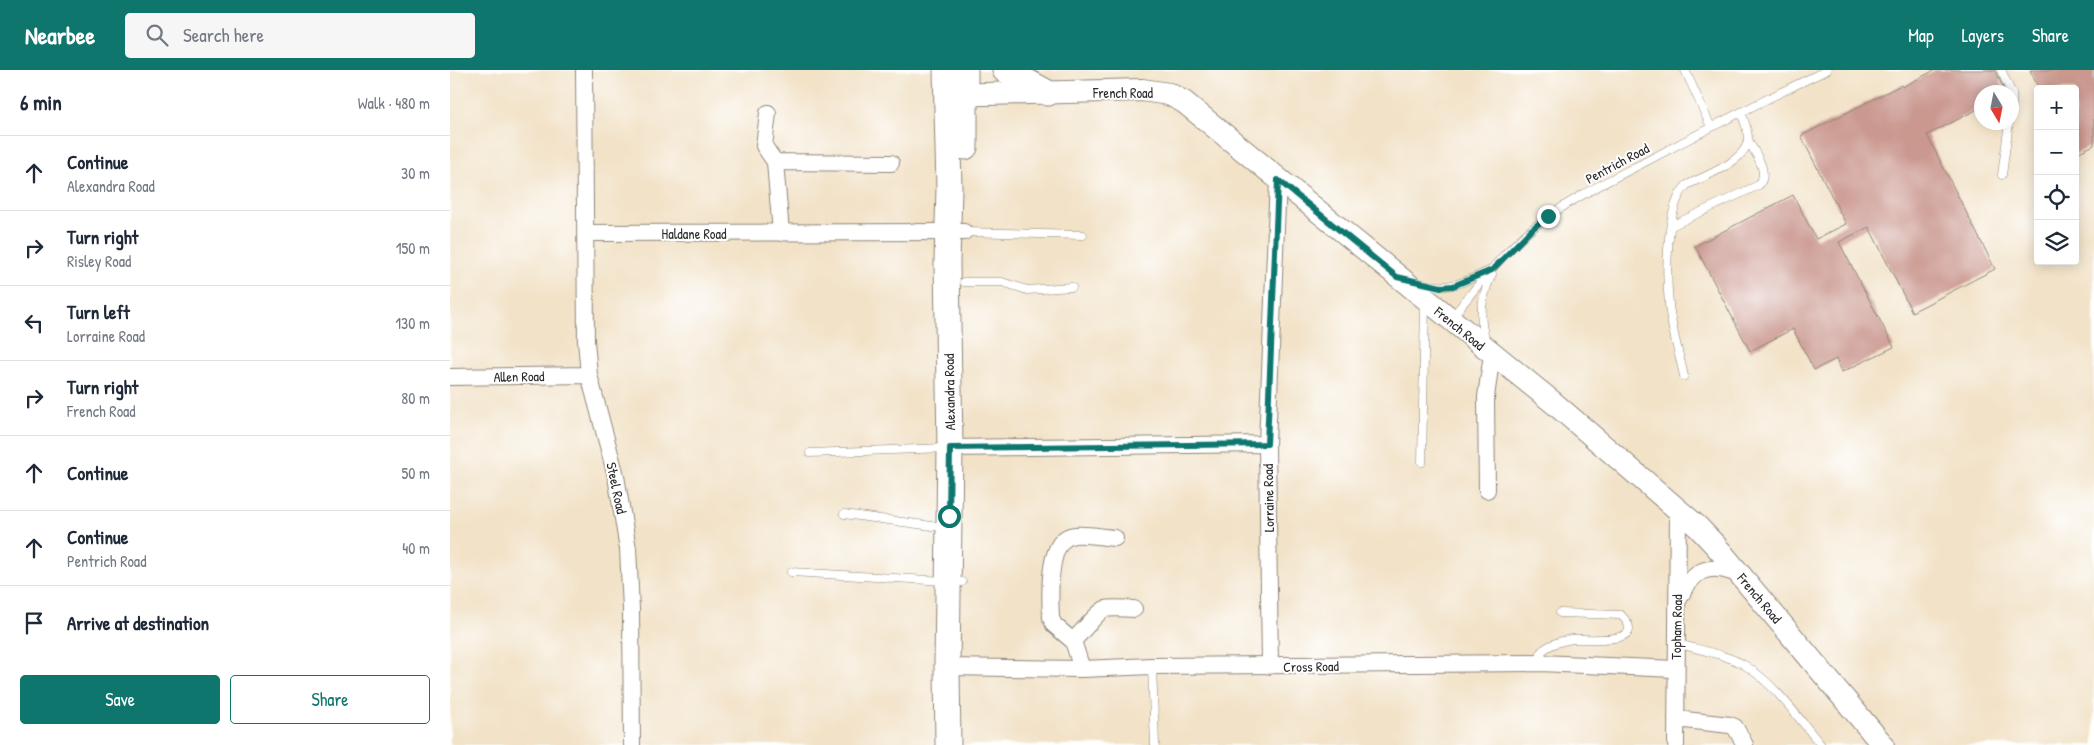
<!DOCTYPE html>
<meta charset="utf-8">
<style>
:root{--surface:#fff;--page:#f6f6f7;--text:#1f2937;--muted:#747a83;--line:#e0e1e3;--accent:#0f766e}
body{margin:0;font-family:"Patrick Hand",sans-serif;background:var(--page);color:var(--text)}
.controls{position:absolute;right:15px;top:15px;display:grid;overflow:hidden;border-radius:5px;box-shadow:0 2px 12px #0003}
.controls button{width:45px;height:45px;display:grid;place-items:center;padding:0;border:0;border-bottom:1px solid var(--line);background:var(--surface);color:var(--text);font:25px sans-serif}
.compass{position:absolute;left:1524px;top:15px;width:45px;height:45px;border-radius:50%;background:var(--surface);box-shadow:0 2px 12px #0003;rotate:170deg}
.stop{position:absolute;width:15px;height:15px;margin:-11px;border:4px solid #0f766e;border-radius:50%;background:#fff}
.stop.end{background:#0f766e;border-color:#fff;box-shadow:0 1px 5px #0008}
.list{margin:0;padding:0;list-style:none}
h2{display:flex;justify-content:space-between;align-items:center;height:65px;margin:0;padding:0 20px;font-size:21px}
h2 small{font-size:16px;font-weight:400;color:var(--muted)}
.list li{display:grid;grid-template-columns:32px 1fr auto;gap:15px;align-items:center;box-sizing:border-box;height:75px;padding:0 20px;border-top:1px solid var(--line)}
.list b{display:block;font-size:19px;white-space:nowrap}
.list p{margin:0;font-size:16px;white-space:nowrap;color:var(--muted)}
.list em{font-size:16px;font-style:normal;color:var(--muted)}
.actions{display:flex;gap:10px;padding:15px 20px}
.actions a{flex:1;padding:11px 0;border:1px solid var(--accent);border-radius:5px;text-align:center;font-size:18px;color:var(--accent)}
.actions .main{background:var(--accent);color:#fff}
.icon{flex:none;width:28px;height:28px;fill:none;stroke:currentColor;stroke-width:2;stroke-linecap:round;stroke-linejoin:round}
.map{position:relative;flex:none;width:1644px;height:675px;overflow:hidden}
header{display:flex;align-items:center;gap:30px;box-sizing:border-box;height:70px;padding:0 25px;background:var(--accent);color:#fff}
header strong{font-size:24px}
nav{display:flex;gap:28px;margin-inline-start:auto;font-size:18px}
.search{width:350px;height:45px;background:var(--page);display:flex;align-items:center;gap:12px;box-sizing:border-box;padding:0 18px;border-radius:5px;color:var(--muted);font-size:19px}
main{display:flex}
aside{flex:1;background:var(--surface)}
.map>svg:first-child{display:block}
.building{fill:#ca988f}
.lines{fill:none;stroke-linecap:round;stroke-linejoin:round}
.lane-casing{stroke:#8e8679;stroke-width:9}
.street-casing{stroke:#8e8679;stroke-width:18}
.secondary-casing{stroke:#8e8679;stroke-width:24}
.primary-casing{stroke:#8e8679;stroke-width:27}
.lane{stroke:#fff;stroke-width:8}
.street{stroke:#fff;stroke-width:16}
.secondary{stroke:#fff;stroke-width:22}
.primary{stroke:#fff;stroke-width:25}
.route{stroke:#0f766e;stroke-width:6}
.labels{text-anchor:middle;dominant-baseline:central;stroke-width:4;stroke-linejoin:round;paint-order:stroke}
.street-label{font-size:14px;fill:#2b2b2b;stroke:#fff}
</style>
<header>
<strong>Nearbee</strong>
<div class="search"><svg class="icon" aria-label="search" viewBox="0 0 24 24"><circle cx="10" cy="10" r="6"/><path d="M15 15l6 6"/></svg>Search here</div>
<nav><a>Map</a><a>Layers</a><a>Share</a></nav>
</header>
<main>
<aside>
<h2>6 min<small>Walk · 480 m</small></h2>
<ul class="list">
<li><svg class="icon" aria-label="ahead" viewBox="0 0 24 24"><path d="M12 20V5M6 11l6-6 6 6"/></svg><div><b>Continue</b><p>Alexandra Road</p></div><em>30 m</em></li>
<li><svg class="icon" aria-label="right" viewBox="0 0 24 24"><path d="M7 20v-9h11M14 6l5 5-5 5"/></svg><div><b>Turn right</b><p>Risley Road</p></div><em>150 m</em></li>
<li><svg class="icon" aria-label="left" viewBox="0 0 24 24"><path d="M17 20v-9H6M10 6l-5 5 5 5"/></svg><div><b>Turn left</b><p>Lorraine Road</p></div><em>130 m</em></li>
<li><svg class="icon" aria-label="right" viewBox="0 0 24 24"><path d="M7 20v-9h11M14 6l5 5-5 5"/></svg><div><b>Turn right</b><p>French Road</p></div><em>80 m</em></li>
<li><svg class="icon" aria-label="ahead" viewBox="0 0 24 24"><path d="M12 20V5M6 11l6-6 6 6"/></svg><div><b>Continue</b></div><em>50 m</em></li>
<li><svg class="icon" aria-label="ahead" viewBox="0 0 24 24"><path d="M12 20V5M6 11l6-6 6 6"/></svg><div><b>Continue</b><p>Pentrich Road</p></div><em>40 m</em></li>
<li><svg class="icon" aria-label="arrive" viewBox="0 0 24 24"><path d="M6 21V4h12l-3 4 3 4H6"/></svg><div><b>Arrive at destination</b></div></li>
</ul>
<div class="actions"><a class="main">Save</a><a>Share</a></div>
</aside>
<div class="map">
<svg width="1644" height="675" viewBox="0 0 1644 675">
<rect width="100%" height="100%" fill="#fff"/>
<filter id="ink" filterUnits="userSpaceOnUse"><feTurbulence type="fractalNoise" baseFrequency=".02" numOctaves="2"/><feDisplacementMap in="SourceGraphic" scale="10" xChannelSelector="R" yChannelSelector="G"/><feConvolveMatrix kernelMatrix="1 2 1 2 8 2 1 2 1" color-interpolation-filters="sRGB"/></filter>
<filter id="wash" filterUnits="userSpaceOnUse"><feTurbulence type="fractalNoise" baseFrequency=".0096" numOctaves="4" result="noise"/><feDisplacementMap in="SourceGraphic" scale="20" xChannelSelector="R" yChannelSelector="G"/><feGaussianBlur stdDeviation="1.12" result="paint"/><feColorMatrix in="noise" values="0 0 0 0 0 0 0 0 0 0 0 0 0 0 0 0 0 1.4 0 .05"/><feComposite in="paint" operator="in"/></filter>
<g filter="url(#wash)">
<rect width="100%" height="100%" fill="#f2e2c7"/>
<g id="blocks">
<path class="building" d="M1485,0H1545L1555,22H1532V37L1477,65L1545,199L1462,242L1419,157L1389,172L1444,277L1392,302L1386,289L1364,300L1343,259L1300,281L1245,176L1343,125L1366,169L1396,154L1351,66L1451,15L1452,17Z
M1580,0H1644V75L1625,84V19H1589Z"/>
</g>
</g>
<g filter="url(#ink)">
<use href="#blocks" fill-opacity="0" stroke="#8e8679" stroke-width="1"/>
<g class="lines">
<defs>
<path id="lane" d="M1235,0L1261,57
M1551,0L1561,22
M1562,23V37
M1552,105L1559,52
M1221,156L1309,115C1320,102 1305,83 1298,70
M514,162L633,165
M514,212H552L577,220L622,217
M968,213C1001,221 1011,213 1041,200
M1002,247C1027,217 1052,183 1083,158C1118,130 1158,111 1197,91C1257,59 1316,29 1377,0
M1036,270C1027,247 1032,225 1042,204
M1234,306C1229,283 1221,258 1219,234C1216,205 1215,135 1237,115C1255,106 1297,91 1298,69C1298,59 1294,50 1291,42
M360,383L496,378
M972,392L975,233
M394,444L482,456H497
M341,502L512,512
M1226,573C1248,580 1276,584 1296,596C1326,615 1349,649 1371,675
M1090,593L1091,582C1099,574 1110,571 1122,569C1135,568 1202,576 1171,545L1110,543
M702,596L705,675"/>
<path id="street" d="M134,0L136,271L139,305L166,406L178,479L181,539L182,675
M318,43L314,76L325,92L331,163
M325,92L441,93
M136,163L514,162
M0,307L139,305
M500,378L817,374
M1037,420L1036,327L1042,284
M1228,531C1243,500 1257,491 1290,505
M623,571C629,565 650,540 655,539C664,537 675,539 684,539
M820,596L817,374L828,110
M497,597L632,599L702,596L1090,593L1225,599
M632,599L623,571L604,555L601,548C600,526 596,467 625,465C638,464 652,467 665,468
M1226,649L1280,655L1285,657L1295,675
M1226,675L1228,439"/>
<path id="secondary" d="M498,25L692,20L719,24L734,32L1105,334L1248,457L1266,476L1433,675"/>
<path id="primary" d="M496,0L499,117L497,192L500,378L497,597L498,675
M555,0L598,23
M515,77V0"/>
</defs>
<use href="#lane" class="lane-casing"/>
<use href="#street" class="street-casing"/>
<use href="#secondary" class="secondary-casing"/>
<use href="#primary" class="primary-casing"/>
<use href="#lane" class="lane"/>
<use href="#street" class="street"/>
<use href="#secondary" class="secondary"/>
<use href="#primary" class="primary"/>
</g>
</g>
<g class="lines" filter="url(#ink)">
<path class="route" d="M499,446L500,378L817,374L828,110L947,207L991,217L1003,216L1042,200L1081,160L1098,146"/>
</g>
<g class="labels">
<g class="street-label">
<text x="673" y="22">French Road</text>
<text transform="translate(1167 93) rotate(-28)">Pentrich Road</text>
<text x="244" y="163">Haldane Road</text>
<text transform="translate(1010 258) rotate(39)">French Road</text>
<text transform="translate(69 306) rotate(-1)">Allen Road</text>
<text transform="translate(499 322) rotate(-91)">Alexandra Road</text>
<text transform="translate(167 418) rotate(78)">Steel Road</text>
<text transform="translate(818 428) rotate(-91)">Lorraine Road</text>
<text transform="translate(1310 528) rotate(50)">French Road</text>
<text transform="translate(1226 557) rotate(-89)">Topham Road</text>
<text transform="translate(861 596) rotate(-1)">Cross Road</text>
</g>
</g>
</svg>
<div class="controls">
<button>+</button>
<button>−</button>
<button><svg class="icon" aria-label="locate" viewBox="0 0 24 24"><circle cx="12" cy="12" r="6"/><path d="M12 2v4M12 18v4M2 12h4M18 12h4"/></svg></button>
<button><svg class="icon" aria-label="layers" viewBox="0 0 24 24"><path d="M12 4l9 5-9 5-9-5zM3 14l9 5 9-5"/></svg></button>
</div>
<svg class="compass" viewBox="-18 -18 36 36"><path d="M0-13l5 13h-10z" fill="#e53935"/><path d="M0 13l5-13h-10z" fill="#747a83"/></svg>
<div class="stop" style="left:499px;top:446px"></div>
<div class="stop end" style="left:1098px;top:146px"></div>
</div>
</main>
